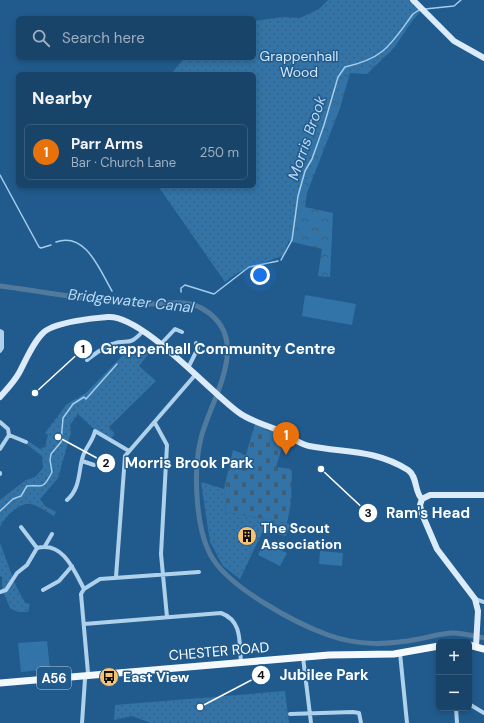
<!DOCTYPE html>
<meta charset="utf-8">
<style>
:root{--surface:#19446a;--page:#224b70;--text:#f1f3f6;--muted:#9fb0c1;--line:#375c7e;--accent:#eead8d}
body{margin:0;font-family:"DM Sans",sans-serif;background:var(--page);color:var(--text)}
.controls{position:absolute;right:12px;bottom:12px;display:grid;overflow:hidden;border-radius:6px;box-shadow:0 2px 6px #0003}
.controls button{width:36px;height:36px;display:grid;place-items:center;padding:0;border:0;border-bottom:1px solid var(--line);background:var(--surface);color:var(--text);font:20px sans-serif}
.you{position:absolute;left:260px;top:275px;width:14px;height:14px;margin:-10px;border:3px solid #fff;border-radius:50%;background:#1a73e8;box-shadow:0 0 0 6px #1a73e833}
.badge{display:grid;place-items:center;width:26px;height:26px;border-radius:50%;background:var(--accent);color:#fff;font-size:13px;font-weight:700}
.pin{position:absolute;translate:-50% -33px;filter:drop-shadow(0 1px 2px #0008)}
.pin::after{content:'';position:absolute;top:21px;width:14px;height:12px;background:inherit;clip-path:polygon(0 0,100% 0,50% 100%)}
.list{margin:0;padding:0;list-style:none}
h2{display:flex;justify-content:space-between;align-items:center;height:52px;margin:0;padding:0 16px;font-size:17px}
h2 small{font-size:13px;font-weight:400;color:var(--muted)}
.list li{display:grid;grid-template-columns:26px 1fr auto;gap:12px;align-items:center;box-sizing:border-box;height:56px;margin:0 8px 8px;padding:0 8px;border:1px solid var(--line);border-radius:6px}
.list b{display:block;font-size:15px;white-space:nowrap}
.list p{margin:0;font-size:13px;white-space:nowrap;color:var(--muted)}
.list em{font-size:13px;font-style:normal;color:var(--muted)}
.icon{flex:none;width:22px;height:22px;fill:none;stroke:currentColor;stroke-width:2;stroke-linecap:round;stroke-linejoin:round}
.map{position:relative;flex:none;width:484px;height:723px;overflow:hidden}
.search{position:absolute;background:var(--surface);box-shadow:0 2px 6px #0003;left:16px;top:16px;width:240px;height:44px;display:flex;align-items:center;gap:10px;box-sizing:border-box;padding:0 14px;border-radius:6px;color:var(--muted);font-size:15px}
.panel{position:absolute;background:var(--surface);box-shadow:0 2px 6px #0003;left:16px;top:72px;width:240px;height:116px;border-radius:6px}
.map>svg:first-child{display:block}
.forest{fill:url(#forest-crowns)}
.cemetery{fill:url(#cemetery-stones)}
.park{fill:url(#park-dots)}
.pitch{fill:#3274a8}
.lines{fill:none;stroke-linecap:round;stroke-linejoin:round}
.stream{stroke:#a3cded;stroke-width:1.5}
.canal{stroke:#527a9d;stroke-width:5}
.street{stroke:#afd1ec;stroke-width:4}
.secondary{stroke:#dbebf9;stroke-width:6}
.primary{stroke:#f4f9fe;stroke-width:7}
.labels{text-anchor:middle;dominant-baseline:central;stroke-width:3;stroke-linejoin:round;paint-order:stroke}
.shield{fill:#215b8d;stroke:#bccedd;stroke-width:1}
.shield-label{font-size:13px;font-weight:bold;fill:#fff}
.park-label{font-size:14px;fill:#d4e8f9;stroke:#215b8d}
.poi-label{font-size:14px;font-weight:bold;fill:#fff;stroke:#215b8d;text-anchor:start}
.street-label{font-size:14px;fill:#fff;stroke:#215b8d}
.water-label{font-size:15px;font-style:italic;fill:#bbdaf3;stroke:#215b8d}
.leader{fill:none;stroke:#fff;stroke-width:1.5}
.callout-dot{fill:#fff;stroke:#215b8d;stroke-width:1.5}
.mark-label{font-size:12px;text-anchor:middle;font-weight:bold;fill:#111}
.callout-label{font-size:15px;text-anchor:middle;font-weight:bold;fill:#fff;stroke:#215b8d;stroke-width:3;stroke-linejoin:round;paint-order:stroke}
</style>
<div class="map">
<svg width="484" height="723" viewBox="0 0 484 723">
<defs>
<pattern id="forest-crowns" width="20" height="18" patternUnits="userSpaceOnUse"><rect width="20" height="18" fill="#3274a8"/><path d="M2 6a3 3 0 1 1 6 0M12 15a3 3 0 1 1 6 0" fill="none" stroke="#405e75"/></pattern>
<pattern id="cemetery-stones" width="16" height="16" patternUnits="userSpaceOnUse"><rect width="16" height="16" fill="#3274a8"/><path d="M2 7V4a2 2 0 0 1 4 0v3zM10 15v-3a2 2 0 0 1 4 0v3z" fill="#405e75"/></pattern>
<pattern id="park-dots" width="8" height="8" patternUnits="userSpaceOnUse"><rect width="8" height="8" fill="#3274a8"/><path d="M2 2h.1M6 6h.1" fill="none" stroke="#405e75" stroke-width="1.8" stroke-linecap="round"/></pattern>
</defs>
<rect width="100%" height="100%" fill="#215b8d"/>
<path class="forest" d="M335,0H409L421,11L412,21L394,48L367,74L350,73L340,108L307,193L305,207L333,213L330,277L318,276L322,249L288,241Z"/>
<path class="cemetery" d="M255,423L285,437L276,467L292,469L291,503L287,523L226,512L224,489L233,450L246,455Z"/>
<path class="park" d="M328,0H409L418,8C408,22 385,60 371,67C362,72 352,69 344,74L340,88L314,144L310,173L301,190L287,246L282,256L237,273L225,282L158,186H254V74H171L184,58H254V21L283,17L300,18L319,9Z
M149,345L153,348L139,366L156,381L109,427L115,434L111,438L95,430L78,414L70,425L71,432L58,478L40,499L45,506L56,512L54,516C47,512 39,506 31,504C20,501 4,518 0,527V500L26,480L35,477L43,468L42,456L27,445L28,441L40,449L45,447L48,435L45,433L67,404L86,393L128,350L138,358Z
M201,482L224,489L226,512L287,523L290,525L286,536L263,531L240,579L223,566L210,542Z
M0,543L16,586L25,603L30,604L28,612H18L10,608L2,589V577L0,576Z
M285,691L289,723H151L132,716L114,720L115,705Z"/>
<path class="pitch" d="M305,295L356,304L352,325L302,316Z
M264,542L287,553L280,566L258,555Z
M320,551L343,553L342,566L319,564Z
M47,641L50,669L21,672L18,643Z"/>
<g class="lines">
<path class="stream" d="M425,9L454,6L461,0
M0,175L39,247L41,248L51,245
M56,242C86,231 100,271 112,291
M281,260L292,240L298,196L305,171L312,159L324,125L338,77L345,67C385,58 390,45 413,14L419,10
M181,292V288L185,285L214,294L249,267L278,261
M0,511L13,499L21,496L27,486C42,484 42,492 52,472L50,460L51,454L61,442L63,418L73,404L84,397L86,399L117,364"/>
<path class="canal" d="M0,286C47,292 95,302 142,304C162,305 185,298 203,309C254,339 211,398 201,438C193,470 195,531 213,559C232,589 295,623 328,635C359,646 387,645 419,639C430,637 442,633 453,633C463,633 474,636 484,638"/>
<path class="street" d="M0,331L2,332V348L0,351
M160,345L175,329L182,332
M87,360C94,355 103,347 112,344C128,338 128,348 143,331
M188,368L198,348L196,343
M0,422L8,429L9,435L0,449
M155,423L167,445L161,554L167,617
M9,435L26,442
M82,461L94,465
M0,473V474
M67,500C81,488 78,471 83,456C86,447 93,441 95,431L129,451
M21,527L37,548
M45,546L52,534
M116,577L125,456L196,374
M43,590L59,581L72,566
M0,592L6,590L17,573L27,565L37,548C63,541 74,570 84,589
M475,599L484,602
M84,624L221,613C243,621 239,643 241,662
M400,653L407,723
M303,657L311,723
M469,704L484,713
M456,708L457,723
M290,714L353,712L359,713L361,723
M82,723L85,679L88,673L81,594L84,589L100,579L199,572"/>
<path class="secondary" d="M413,0L454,41L484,58
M0,397C7,389 14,382 19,373C26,360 33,342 44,332C56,322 93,318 108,317C142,315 209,391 238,412C251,422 268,425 282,432C291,437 299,444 309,446C345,453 374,449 408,470C418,477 414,492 422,499
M422,499L420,505L422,514L437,549L475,599L478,611L476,646
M422,499L430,495H484"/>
<path class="primary" d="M469,645L484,649
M0,683L329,655L394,654L439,646"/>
</g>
<defs>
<symbol id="building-disc" viewBox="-11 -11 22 22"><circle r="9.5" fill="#f8c370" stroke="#215b8d"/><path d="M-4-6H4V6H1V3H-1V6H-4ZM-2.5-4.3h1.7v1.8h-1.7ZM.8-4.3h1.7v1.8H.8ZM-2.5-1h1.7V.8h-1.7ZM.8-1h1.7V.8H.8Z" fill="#111"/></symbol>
<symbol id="bus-disc" viewBox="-11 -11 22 22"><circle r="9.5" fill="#f8c370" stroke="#215b8d"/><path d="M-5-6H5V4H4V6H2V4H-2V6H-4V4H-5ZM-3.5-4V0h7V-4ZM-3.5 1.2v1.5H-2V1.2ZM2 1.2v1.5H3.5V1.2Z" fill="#111"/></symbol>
</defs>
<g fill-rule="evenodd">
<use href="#building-disc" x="236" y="525" width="22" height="22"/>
<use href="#bus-disc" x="98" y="666" width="22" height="22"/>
</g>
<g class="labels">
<rect class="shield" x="37" y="667" width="34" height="22" rx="3"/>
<g class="shield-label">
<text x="54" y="678">A56</text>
</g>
<g class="park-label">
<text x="299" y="56">Grappenhall<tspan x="299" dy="16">Wood</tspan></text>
</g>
<g class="poi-label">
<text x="261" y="528">The Scout<tspan x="261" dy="16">Association</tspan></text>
<text x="123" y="677">East View</text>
</g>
<g class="street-label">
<text transform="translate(219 651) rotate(-5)">CHESTER ROAD</text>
</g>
<g class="water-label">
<text transform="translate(307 138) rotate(-71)">Morris Brook</text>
<text transform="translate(131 301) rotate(6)">Bridgewater Canal</text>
</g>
</g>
<path class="leader" d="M35 393L83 349M58 437L106 463M321 469L368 513M200 707L261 675"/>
<g class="callout-dot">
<circle cx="35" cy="393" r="4"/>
<circle cx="58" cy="437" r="4"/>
<circle cx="321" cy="469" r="4"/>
<circle cx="200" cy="707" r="4"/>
<circle cx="83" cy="349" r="10"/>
<circle cx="106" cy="463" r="10"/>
<circle cx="368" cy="513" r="10"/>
<circle cx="261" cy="675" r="10"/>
</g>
<g class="mark-label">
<text x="83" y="353">1</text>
<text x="106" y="467">2</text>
<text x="368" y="517">3</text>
<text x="261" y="679">4</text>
</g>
<g class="callout-label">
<text x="218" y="354">Grappenhall Community Centre</text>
<text x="189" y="468">Morris Brook Park</text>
<text x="428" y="518">Ram's Head</text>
<text x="324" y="680">Jubilee Park</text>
</g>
</svg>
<div class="controls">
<button>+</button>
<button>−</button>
</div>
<div class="you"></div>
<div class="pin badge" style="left:286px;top:455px;background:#e8710a">1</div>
<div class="search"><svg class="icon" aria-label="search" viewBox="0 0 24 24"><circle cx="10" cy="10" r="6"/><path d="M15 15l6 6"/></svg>Search here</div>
<section class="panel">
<h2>Nearby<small></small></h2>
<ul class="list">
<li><span class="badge" style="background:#e8710a">1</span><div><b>Parr Arms</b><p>Bar · Church Lane</p></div><em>250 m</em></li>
</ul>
</section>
</div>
